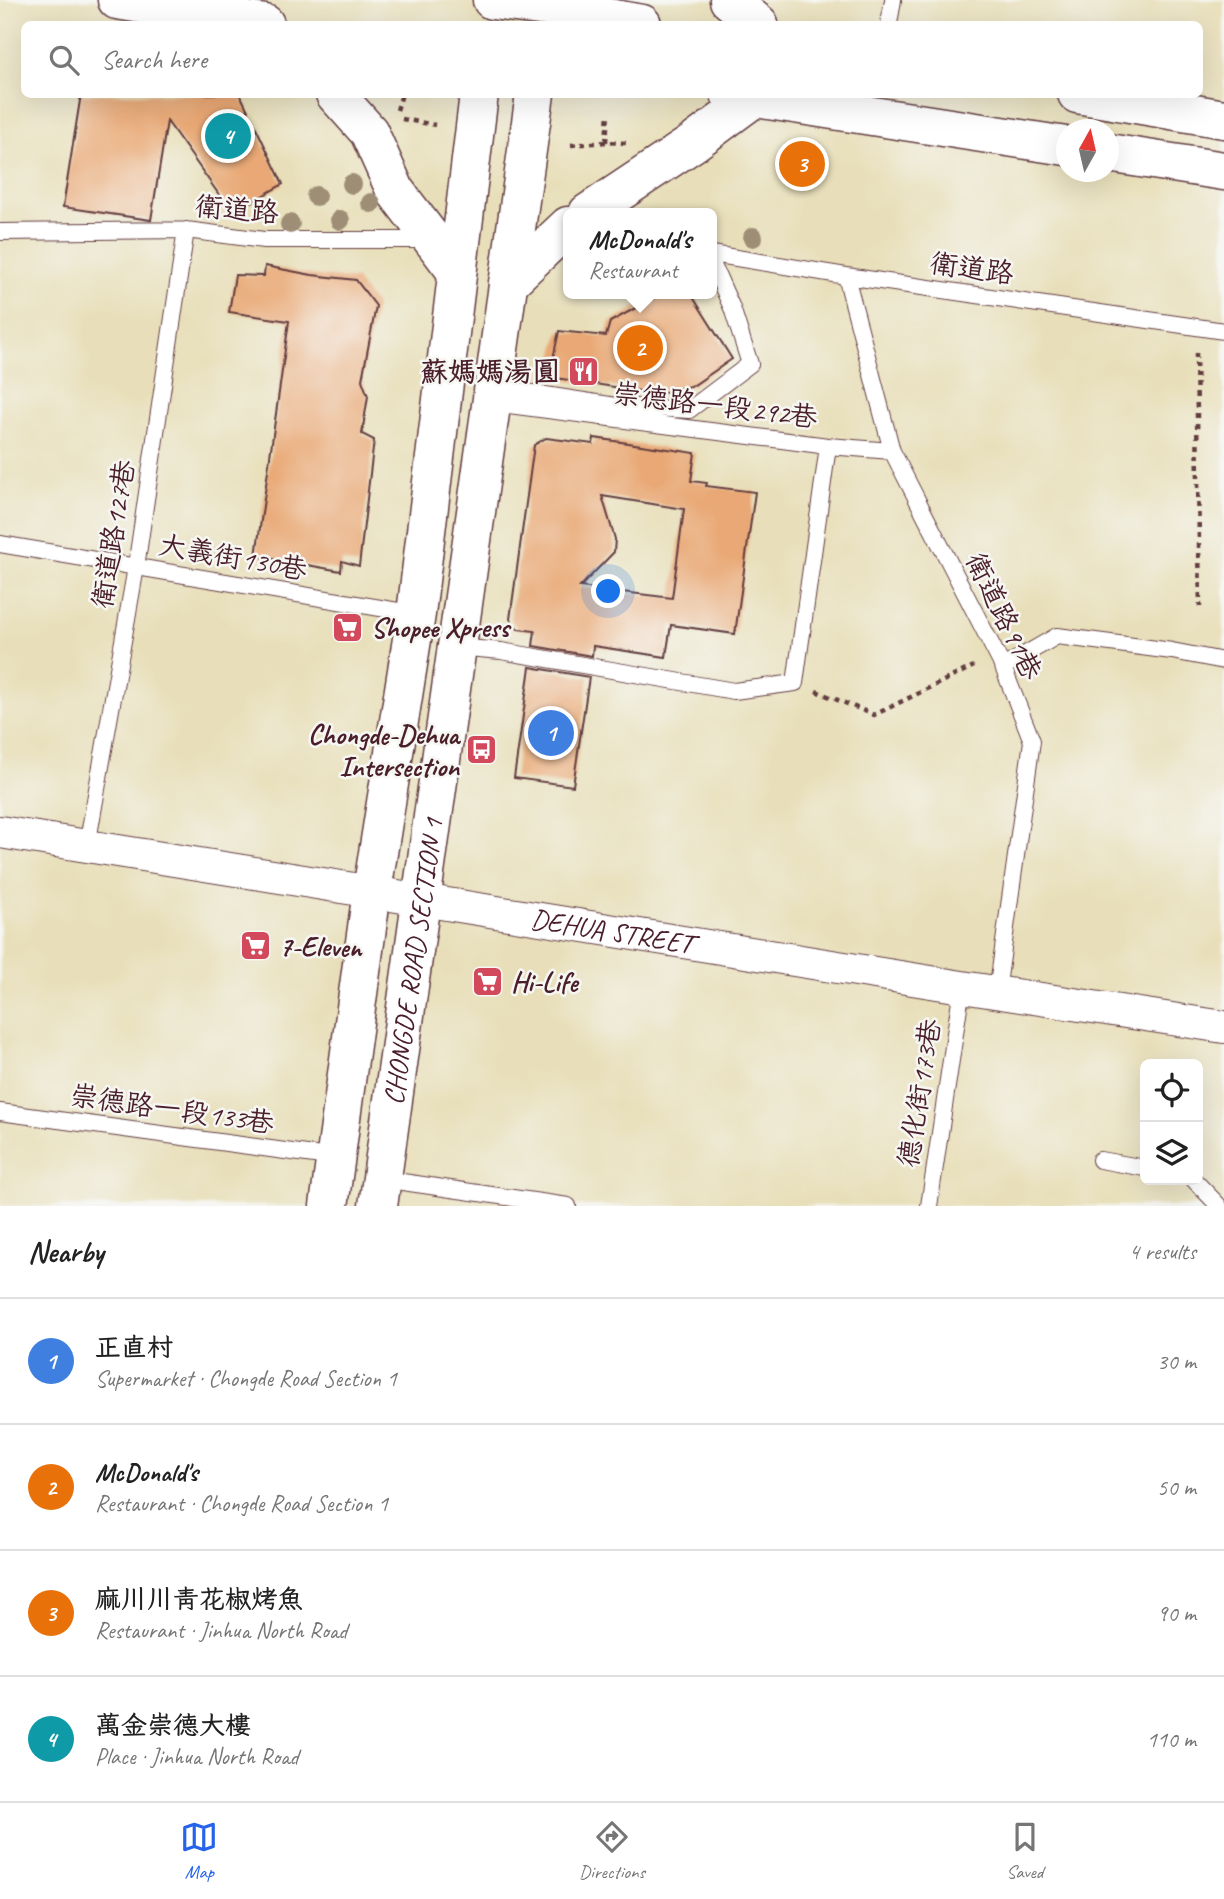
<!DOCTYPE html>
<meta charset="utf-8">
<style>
:root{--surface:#fff;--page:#f2f2f2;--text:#222;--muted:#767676;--line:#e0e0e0;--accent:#2563eb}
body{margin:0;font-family:Caveat,"LXGW WenKai TC",sans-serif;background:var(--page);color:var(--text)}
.controls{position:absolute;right:21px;bottom:21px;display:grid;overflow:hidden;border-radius:10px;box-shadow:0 7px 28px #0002}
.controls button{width:63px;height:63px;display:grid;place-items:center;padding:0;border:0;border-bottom:2px solid var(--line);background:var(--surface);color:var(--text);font:35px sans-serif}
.compass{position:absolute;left:1056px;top:119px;width:63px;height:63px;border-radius:50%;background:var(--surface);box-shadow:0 7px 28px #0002;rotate:8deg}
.you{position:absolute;left:609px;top:592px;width:24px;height:24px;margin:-18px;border:5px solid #fff;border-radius:50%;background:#1a73e8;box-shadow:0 0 0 10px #1a73e833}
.badge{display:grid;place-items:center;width:46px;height:46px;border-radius:50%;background:var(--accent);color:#fff;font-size:23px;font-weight:700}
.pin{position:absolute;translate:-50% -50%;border:4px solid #fff;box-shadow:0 2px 7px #0006}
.popup{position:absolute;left:563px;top:208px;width:154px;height:91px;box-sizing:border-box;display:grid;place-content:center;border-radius:10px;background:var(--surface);filter:drop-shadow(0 2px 5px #0005);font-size:23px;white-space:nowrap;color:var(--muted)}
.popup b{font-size:26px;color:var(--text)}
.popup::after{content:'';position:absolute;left:50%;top:100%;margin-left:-14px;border:14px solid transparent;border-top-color:var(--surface)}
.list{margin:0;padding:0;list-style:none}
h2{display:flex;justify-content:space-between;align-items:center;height:91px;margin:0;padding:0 28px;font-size:30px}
h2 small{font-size:23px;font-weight:400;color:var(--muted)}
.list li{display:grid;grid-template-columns:46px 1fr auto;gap:21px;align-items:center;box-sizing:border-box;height:126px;padding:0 28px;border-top:2px solid var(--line)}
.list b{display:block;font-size:26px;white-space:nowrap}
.list p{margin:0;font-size:23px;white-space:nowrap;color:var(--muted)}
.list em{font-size:23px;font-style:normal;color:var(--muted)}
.icon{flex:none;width:38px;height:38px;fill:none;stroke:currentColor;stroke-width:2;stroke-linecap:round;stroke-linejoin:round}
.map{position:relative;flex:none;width:1224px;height:1206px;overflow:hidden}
.search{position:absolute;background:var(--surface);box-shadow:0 7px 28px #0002;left:21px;right:21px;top:21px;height:77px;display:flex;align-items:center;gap:18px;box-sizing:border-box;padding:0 24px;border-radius:10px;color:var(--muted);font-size:26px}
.sheet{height:595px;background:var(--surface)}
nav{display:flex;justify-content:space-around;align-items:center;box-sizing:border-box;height:98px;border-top:2px solid var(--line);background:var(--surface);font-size:19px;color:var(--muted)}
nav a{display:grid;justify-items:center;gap:4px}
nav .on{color:var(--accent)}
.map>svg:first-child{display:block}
.building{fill:#e9a874;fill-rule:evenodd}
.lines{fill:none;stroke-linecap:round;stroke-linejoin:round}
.lane-casing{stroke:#623c40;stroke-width:18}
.street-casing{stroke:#623c40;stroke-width:34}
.secondary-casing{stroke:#623c40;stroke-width:41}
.path{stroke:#623c40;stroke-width:4.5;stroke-dasharray:5 5;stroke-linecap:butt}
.lane{stroke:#fff;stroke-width:16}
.street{stroke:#fff;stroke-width:32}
.secondary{stroke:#fff;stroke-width:38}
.tree{fill:#9f8e76}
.labels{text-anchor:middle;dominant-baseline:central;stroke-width:5;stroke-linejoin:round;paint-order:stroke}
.street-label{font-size:28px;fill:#4a1f2b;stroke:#f6f6f2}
.poi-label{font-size:28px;font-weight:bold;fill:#4a1f2b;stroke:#f6f6f2;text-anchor:start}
</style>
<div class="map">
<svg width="1224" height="1206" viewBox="0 0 1224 1206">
<rect width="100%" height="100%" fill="#f6f6f2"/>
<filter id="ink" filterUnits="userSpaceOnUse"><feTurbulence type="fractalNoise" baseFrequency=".0143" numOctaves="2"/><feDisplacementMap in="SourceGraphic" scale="14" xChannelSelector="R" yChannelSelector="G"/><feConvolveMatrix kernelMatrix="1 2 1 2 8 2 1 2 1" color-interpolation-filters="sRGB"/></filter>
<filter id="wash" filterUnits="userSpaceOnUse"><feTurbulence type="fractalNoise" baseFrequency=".00686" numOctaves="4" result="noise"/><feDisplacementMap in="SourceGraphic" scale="28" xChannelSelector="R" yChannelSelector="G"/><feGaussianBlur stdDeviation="1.57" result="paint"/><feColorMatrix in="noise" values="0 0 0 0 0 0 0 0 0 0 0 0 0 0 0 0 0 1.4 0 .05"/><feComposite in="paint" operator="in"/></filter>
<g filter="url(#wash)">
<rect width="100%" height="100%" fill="#e8dfba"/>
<g id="blocks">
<path class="building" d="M81,94H240L283,184L232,213L167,121L151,220L63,207Z
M265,266L312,275L356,280L376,306L362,380L368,396L362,434L374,440L359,566L342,561L341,571L256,556L289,321L229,312L235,275L264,276Z
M661,294H691L732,359L694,385L659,394L549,377L559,331L606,336L610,322Z
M546,438L593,444L594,438L695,453L691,481L707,483L706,486L755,492L735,634L671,625L666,657L593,646L592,656L533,646L535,631L518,629L510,619L534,445ZM602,496L684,509L672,598L580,587L614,552L615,539Z
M530,667L589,677L573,786L514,778Z"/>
</g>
</g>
<g filter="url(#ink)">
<use href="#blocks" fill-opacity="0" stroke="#623c40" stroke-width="2"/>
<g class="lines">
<defs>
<path id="lane" d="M889,24L893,0
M0,232L186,230L264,240H421L426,244
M712,254L846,276L1224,331
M846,276L892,451L1003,667L1032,741L997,992
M494,387L616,406L689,410L750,364L732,308L712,263
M492,403L828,446L892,451
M0,544L416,614
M457,647L501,651L734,691L795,683L828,446
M1003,667L1057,636L1172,651L1224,661
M87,846L136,567L186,230
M0,1112L336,1158
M1100,1160L1145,1168
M382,1179L568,1206
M1194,1180L1219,1206
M929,1206L962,987"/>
<g id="street">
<path id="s1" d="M0,832L962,987L1224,1027"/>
</g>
<g id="secondary">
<path d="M117,0L265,24"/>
<path d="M492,0L547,7L642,24"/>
<path d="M729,0L759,24"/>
<path d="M335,94L369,132L396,192L457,272"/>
<path d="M730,94L1066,146"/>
<path d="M1077,94L1224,119"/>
<path d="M1108,153L1224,171"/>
<path d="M588,213L693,143L754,98"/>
<path d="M508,283L568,226"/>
<path d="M329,1206L372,891L416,614L479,94"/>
<path id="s2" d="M378,1206L535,94"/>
</g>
</defs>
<use href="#lane" class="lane-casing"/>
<use href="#street" class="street-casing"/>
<use href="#secondary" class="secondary-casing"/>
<path class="path" d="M397,110L402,94
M402,119L435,125
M606,142L608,113
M571,145L606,142L626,143
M1196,353L1200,607
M816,691L874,715L974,666"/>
<use href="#lane" class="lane"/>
<use href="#street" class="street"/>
<use href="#secondary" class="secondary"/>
</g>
<g class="tree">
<circle cx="352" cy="184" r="10"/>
<circle cx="316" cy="196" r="10"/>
<circle cx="371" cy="203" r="10"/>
<circle cx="340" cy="220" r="10"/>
<circle cx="290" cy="224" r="10"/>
<circle cx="753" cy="237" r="10"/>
</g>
</g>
<defs>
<symbol id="restaurant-square" viewBox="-11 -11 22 22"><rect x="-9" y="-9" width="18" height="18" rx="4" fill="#d1495b" stroke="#f6f6f2"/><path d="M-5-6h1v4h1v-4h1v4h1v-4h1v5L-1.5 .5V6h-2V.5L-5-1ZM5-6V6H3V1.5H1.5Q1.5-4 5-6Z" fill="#fff"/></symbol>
<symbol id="supermarket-square" viewBox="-11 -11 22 22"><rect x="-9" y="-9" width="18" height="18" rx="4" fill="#d1495b" stroke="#f6f6f2"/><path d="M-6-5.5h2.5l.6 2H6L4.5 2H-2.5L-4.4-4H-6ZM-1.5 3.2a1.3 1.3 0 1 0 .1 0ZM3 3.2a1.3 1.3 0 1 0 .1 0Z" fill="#fff"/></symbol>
<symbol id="bus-square" viewBox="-11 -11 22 22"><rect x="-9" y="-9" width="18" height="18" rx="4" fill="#d1495b" stroke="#f6f6f2"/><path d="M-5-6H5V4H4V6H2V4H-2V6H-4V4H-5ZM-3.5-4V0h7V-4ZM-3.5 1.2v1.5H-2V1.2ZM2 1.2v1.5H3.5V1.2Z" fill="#fff"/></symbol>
</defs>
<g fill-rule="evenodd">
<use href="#restaurant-square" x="566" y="354" width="35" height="35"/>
<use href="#supermarket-square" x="330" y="610" width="35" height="35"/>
<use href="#bus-square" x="464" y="732" width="35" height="35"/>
<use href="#supermarket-square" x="238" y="928" width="35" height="35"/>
<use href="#supermarket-square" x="470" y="964" width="35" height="35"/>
</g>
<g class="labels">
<g class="street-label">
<text transform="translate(237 209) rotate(5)">衛道路</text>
<text transform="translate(972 268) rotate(8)">衛道路</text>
<text transform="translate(715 405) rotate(7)">崇德路一段292巷</text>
<text transform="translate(113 534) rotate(-81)">衛道路127巷</text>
<text transform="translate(233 557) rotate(10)">大義街130巷</text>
<text transform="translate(1004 616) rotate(64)">衛道路91巷</text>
<text stroke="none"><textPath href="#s1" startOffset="620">DEHUA STREET</textPath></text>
<text stroke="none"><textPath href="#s2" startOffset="247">CHONGDE ROAD SECTION 1</textPath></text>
<text transform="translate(919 1093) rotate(-81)">德化街173巷</text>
<text transform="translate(172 1109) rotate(8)">崇德路一段133巷</text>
</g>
<g class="poi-label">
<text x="560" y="371" text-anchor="end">蘇媽媽湯圓</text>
<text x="371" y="627">Shopee Xpress</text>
<text x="459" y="734" text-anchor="end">Chongde-Dehua<tspan x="459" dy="32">Intersection</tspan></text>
<text x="279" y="946">7-Eleven</text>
<text x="511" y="981">Hi-Life</text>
</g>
</g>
</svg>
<div class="controls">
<button><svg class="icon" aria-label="locate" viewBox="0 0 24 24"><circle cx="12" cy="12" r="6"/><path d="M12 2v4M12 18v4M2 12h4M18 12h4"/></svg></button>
<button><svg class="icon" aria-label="layers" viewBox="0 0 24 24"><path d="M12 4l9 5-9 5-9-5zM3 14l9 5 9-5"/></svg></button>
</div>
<svg class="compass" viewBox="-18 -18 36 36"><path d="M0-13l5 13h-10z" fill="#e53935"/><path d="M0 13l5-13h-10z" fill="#767676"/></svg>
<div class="you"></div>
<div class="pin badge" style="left:551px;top:733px;background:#3f7fe0">1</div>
<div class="pin badge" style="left:640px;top:348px;background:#e8710a">2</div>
<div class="popup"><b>McDonald's</b>Restaurant</div>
<div class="pin badge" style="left:802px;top:164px;background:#e8710a">3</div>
<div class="pin badge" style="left:228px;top:136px;background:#0f9aa8">4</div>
<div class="search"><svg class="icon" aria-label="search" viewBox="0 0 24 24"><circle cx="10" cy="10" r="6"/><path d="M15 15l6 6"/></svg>Search here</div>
</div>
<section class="sheet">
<h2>Nearby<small>4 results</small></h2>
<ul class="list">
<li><span class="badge" style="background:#3f7fe0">1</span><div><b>正直村</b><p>Supermarket · Chongde Road Section 1</p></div><em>30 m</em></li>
<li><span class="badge" style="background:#e8710a">2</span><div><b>McDonald's</b><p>Restaurant · Chongde Road Section 1</p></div><em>50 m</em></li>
<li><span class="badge" style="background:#e8710a">3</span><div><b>麻川川青花椒烤魚</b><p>Restaurant · Jinhua North Road</p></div><em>90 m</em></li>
<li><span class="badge" style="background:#0f9aa8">4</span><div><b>萬金崇德大樓</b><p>Place · Jinhua North Road</p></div><em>110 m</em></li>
</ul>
</section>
<nav>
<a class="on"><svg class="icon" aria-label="map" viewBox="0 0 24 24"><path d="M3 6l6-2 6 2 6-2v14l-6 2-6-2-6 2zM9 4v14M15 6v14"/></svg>Map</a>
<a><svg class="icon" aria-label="directions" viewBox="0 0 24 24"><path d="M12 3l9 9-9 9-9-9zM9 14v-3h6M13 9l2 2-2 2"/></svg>Directions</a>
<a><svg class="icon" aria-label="saved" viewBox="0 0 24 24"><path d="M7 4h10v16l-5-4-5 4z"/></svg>Saved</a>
</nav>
